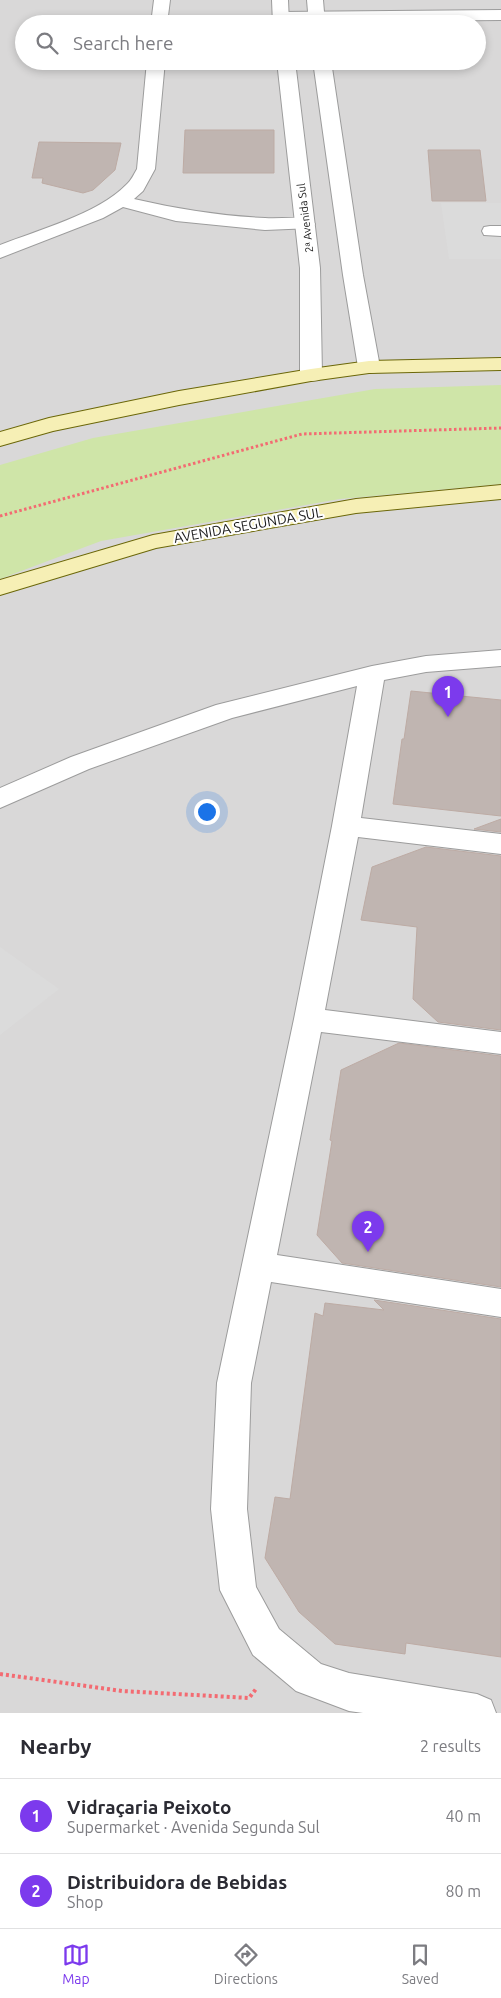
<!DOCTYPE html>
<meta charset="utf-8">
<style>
:root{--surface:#fff;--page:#f2f2f3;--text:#2b2b33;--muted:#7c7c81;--line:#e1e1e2;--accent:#7c3aed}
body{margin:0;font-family:Ubuntu,sans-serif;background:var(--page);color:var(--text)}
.you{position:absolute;left:206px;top:811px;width:18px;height:18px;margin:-12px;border:4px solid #fff;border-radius:50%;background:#1a73e8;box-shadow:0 0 0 8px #1a73e833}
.badge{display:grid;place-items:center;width:32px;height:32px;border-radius:50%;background:var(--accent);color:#fff;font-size:16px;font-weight:700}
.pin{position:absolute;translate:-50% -41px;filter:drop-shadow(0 1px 2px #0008)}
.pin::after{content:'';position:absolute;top:26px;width:18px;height:15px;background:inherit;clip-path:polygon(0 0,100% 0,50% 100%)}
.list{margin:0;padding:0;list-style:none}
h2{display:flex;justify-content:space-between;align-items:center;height:65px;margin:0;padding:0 20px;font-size:21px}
h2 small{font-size:16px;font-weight:400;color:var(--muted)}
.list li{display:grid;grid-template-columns:32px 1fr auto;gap:15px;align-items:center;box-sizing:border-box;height:75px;padding:0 20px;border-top:1px solid var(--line)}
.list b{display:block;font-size:19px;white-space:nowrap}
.list p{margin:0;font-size:16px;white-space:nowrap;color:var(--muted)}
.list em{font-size:16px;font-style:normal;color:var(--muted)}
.icon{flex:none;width:28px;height:28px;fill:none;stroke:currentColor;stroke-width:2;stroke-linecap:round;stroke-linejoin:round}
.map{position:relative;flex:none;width:501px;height:1713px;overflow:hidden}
.search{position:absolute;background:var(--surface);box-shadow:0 2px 8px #0003;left:15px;right:15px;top:15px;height:55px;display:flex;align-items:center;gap:12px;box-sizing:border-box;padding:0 18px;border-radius:28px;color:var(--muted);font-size:19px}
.sheet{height:215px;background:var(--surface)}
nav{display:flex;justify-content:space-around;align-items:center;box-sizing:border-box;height:70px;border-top:1px solid var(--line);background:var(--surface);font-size:14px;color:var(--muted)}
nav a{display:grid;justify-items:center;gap:2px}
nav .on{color:var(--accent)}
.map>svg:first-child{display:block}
.residential{fill:#d9d8d8;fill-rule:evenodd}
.grass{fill:#cfe5a8}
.parking{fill:#dbdbdb}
.building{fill:#c0b5b1;stroke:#bdaba4}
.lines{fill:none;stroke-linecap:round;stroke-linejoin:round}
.service-casing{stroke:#9c9c9c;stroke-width:2}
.minor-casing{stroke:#9c9c9c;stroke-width:2}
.tertiary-casing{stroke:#9c9c9c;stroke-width:2}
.secondary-casing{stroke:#6b6709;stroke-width:2}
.path-far1{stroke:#f36b72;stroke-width:3;stroke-dasharray:2.5 2.5;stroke-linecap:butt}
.path{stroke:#f36b72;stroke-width:4;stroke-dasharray:3 3;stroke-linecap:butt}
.service{fill:#fff;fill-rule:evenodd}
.minor{fill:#fff;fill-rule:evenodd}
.tertiary{fill:#fff;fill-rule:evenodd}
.secondary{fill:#f6efb5;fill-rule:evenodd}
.labels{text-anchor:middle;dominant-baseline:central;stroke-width:4;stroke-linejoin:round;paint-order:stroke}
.far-street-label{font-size:11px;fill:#1b1b1b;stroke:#fff}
.street-label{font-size:14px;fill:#1b1b1b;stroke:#fff}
</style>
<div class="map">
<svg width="501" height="1713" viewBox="0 0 501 1713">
<rect width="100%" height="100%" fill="#ece7e1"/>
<path class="residential" d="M0,0H501V1713H0ZM24,24H477V61H24Z"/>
<path class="grass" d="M501,385V484L340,499L101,541L0,579V465L93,438L375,389Z"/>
<path class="parking" d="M441,203H501V259H449Z
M0,947L59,989L0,1035Z"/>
<path class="building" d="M185,130H274V173H183Z
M39,142L121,143L115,170L93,190L83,193L42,183L43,178H32Z
M428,150H480L486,201H432Z
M411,691L501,700V816L393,804L402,739H404Z
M501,819V832L474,829Z
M426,847L501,856V1030L438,1022L413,999L417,927L361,920L372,867Z
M399,1043L501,1056V1287L342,1263L317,1235L332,1141L330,1140L341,1070Z
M374,1300L501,1319V1657L406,1643L405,1654L335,1644L299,1612L265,1558L275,1497L290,1499L315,1313L323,1316L325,1303L384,1310Z"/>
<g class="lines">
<defs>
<path id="service" d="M490,226H501V236L484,235L482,231L484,227Z"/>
<path id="minor" d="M154,0H170L167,24H151Z
M501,10V20L281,22L275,21L273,17L275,13L281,12Z
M147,61H165L155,169L143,191L134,199C177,209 221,216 265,218C281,219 297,216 312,220L315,224L312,228L265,230L176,221L123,207L103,218L0,258V245C38,230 98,214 126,185C131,181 134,174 137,169Z
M501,650V666L426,672L384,680L361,818L501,834V854L358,837L325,1010L501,1032V1054L321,1032L277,1255L501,1289V1317L271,1282L251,1383L247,1509L256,1587L279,1629L321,1664L349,1673L477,1694L491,1700L496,1713H363L349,1711L296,1691L253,1655L220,1590L211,1509L217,1383L294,1019L332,826L357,686L232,718L89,769L0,808V788L71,757L216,705L372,666L426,656Z"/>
<path id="tertiary" d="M272,0H288L289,24H273Z
M307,0H323L325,24H309Z
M277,61H295L320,268L322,375L319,380L311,381L303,380L300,375V268Z
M313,61H331L363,275L380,367L377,372L369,373L361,372L358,367L343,275Z"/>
<path id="secondary" d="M501,358V370L369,373L311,381L179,405L53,431L0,446V432L49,418L179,391L311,369L369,361Z
M501,485V499L356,513L156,548L0,595V580L153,535L356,499Z"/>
</defs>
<use href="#service" class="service-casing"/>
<use href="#minor" class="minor-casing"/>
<use href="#tertiary" class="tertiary-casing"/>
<use href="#secondary" class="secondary-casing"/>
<path class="path-far1" d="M0,516L302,434L501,428"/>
<path class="path" d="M0,1674L122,1691L249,1698L256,1689"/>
<use href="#service" class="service"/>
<use href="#minor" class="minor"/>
<use href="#tertiary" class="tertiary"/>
<use href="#secondary" class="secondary"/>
</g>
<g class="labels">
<g class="far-street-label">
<text transform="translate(305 218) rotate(-97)">2ᵃ Avenida Sul</text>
</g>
<g class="street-label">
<text transform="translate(248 525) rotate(-10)">AVENIDA SEGUNDA SUL</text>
</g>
</g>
</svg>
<div class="you"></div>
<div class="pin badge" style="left:448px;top:717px">1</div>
<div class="pin badge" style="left:368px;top:1252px">2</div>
<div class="search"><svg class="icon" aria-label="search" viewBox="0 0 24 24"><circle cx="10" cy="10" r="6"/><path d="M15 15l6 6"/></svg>Search here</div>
</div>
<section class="sheet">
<h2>Nearby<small>2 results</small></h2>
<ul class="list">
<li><span class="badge">1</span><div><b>Vidraçaria Peixoto</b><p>Supermarket · Avenida Segunda Sul</p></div><em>40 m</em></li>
<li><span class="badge">2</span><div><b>Distribuidora de Bebidas</b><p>Shop</p></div><em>80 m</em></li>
</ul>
</section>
<nav>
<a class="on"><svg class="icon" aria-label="map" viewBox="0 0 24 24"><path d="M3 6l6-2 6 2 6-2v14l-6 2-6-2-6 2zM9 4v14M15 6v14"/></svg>Map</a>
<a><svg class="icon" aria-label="directions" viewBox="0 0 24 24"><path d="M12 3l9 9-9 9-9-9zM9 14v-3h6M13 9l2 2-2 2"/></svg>Directions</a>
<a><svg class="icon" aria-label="saved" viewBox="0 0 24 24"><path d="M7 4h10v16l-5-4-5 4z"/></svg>Saved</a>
</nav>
